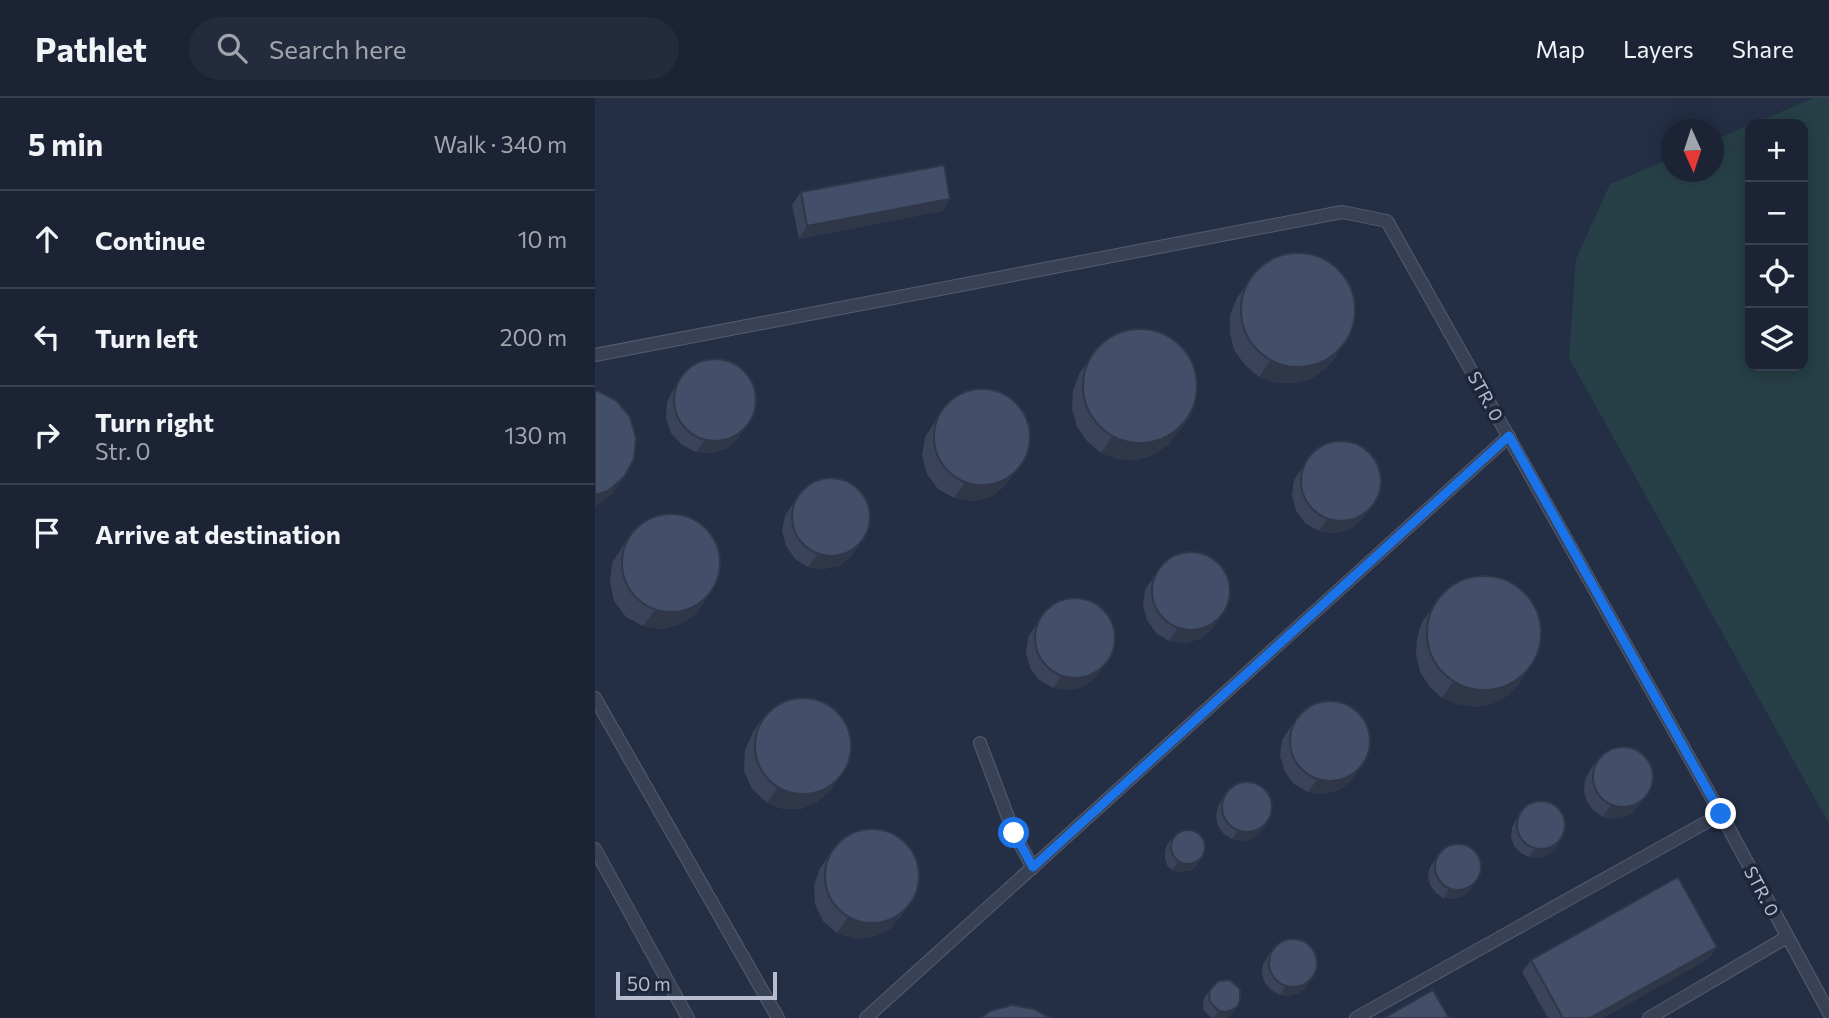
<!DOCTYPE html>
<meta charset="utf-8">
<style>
:root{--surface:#1b2334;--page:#242b3c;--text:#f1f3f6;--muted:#a0a4ac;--line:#39404f}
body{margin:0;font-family:Commissioner,sans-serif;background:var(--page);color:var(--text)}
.controls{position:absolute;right:21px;top:21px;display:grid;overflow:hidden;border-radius:14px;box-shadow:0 4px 18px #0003}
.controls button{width:63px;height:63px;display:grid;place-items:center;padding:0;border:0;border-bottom:2px solid var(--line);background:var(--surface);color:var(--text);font:35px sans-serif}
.compass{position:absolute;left:1066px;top:21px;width:63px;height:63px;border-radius:50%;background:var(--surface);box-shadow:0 4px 18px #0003;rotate:177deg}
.scale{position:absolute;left:21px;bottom:18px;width:161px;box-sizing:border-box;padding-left:7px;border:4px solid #b7bdce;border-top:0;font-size:19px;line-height:24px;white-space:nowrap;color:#b7bdce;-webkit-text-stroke:5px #1e263b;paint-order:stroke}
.stop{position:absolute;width:21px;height:21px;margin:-16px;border:5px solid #1a73e8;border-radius:50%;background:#fff}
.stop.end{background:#1a73e8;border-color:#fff;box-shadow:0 2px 7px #0008}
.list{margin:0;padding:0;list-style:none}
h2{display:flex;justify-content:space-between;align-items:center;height:91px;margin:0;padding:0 28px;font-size:30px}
h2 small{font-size:23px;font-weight:400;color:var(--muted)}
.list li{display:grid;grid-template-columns:46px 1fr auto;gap:21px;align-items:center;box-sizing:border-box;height:98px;padding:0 28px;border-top:2px solid var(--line)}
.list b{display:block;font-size:26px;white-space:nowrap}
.list p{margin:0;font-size:23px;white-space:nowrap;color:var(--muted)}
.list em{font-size:23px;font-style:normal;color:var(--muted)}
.icon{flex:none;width:38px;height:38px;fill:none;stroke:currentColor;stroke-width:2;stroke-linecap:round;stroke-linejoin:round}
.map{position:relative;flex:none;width:1234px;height:920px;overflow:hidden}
header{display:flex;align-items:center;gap:42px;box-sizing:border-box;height:98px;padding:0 35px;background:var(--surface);border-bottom:2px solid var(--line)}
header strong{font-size:33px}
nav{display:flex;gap:38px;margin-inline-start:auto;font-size:24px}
.search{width:490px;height:63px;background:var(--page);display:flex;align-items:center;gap:18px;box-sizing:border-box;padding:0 24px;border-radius:38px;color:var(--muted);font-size:26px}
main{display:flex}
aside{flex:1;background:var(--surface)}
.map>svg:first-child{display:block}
.green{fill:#273f47}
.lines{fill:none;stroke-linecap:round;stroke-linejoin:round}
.service-casing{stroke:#555c70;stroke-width:14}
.service{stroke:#394255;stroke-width:12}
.wall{fill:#3a4359}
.shaded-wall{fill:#2f3749}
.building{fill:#434e68;stroke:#2f3749;stroke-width:2}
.route{stroke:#1a73e8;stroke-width:9}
.labels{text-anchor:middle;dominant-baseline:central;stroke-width:7;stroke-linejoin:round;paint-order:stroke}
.street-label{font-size:18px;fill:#b7bdce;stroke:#1e263b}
</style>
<header>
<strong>Pathlet</strong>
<div class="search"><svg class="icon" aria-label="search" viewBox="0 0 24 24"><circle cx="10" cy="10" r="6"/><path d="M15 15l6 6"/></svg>Search here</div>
<nav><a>Map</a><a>Layers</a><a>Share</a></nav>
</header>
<main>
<aside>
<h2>5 min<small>Walk · 340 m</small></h2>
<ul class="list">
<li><svg class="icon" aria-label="ahead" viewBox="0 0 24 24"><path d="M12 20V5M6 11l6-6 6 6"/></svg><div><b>Continue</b></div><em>10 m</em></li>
<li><svg class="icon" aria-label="left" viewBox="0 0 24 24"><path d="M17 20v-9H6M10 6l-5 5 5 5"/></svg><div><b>Turn left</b></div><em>200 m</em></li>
<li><svg class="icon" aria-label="right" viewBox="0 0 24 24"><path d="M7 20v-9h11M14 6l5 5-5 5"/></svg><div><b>Turn right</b><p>Str. 0</p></div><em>130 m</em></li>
<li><svg class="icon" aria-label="arrive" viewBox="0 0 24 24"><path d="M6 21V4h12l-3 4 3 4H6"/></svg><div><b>Arrive at destination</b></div></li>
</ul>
</aside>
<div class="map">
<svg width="1234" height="920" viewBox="0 0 1234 920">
<rect width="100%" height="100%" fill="#242f46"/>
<path class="green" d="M1219,0H1234V726L974,260L981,161L1015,86L1076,60V74H1118L1119,42L1155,27V268H1208V26H1157Z"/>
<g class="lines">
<defs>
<path id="service" d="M0,257L747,114L792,123L1126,716L1234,915
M0,600L183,920
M385,645L419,735L438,770
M0,751L93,920
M271,920L914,338
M761,920L1126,716
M1054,920L1192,839"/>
</defs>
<use href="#service" class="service-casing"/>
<use href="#service" class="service"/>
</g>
<path class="wall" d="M206,94L355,101L347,113L204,141L197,107Z
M653,184L742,257L731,270L716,281L699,285H681L664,279L650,267L639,252L635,235V217L642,200Z
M495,260L596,317L573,347L558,357L541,362L523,361L506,355L492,343L482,329L477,311L478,293L484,276Z
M87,277L144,339L133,350L117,355L101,354L87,347L76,335L71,320L72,304L79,290Z
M351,307L422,371L411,387L396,399L378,403L359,400L343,391L332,376L327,357L330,339Z
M716,356L767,422L754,432L739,435L724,433L710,425L701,413L697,397L699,382Z
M207,392L256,459L244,468L228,471L213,469L200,461L191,448L187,433L190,418Z
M38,432L102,515L86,526L67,531L48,528L31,519L19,503L15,484L17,465Z
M567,466L617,531L605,541L590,545L574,543L561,535L552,522L548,507L550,492Z
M839,508L924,586L912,598L897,606L880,609L863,606L847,600L834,588L825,574L821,557L822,540L827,524Z
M450,514L501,579L488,589L473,592L458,590L444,582L435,570L431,555L433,539Z
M704,616L757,682L744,692L729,696L713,694L699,686L690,674L685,658L687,642Z
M169,618L235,693L222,704L206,711H188L172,705L157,691L149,673L150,652L158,634Z
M1004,660L1039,714L1030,719L1019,721L1008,719L999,713L992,704L989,693L990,682L995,672Z
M628,700L665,735L657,741L647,743L637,741L629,736L623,728L621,718L623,708Z
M927,712L966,742L960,751L953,757L944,760L934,759L926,755L919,748L916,739L917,729Z
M578,739L602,767L597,772L584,774L577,772L572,767L570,760V753L572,747Z
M846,753L874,794L866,799L857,801L848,800L841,795L835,787L833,778L835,769Z
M236,754L307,817L295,831L278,839L260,841L242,835L228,823L220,806L219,787L225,770Z
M679,849L711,889L704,895L694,898L685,897L676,892L670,885L667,876L668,866Z
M1122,849L1113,861L1008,920H953L927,874L936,862Z
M615,892L636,917L631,920H617L609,913L608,907L609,900Z"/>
<path class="shaded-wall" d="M355,101L347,113L204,141L212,128Z
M753,241L731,270L716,281L699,285H681L664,279L675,263Z
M596,317L573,347L558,357L541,362L523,361L506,355L517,339Z
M153,327L144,339L133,350L117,355L101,354L110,342Z
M422,371L411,387L396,399L378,403L359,400L370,385Z
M29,379L18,395L0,409V397Z
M776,410L767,422L754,432L739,435L724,433L732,421Z
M265,447L256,459L244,468L228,471L213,469L222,457Z
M113,499L102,515L86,526L67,531L48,528L59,513Z
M626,519L617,531L605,541L590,545L574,543L583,530Z
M510,567L501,579L488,589L473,592L458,590L466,578Z
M935,570L924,586L912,598L897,606L880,609L863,606L847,600L858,584Z
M765,670L757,682L744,692L729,696L713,694L722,682Z
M246,677L235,693L222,704L206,711H188L172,705L183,689Z
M1055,692L1039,714L1030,719L1019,721L1008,719L1016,707Z
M671,727L665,735L657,741L647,743L637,741L643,733Z
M966,742L960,751L953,757L944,760L934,759L940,751Z
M608,759L597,772L584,774L577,772L583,764Z
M880,786L874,794L866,799L857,801L848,800L854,791Z
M318,801L307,817L295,831L278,839L260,841L242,835L253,819Z
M1122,849L1113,861L1008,920H995Z
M717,881L711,889L704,895L694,898L685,897L691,888Z
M642,909L636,917L631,920H619L624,913Z"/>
<path class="building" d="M349,67L355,101L212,128L206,94Z
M646 212a57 57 0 1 1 114 0a57 57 0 1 1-114 0Z
M488 288a57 57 0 1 1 114 0a57 57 0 1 1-114 0Z
M79 302a41 41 0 1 1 82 0a41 41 0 1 1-82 0Z
M339 339a48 48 0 1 1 96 0a48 48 0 1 1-96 0Z
M0,293H3L22,303L35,319L41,340L39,361L29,379L13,393L0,397Z
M706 383a40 40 0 1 1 80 0a40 40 0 1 1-80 0Z
M197 419a39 39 0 1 1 78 0a39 39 0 1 1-78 0Z
M27 465a49 49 0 1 1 98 0a49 49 0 1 1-98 0Z
M557 493a39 39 0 1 1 78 0a39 39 0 1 1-78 0Z
M832 535a57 57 0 1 1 114 0a57 57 0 1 1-114 0Z
M440 540a40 40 0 1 1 80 0a40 40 0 1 1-80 0Z
M160 648a48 48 0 1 1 96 0a48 48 0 1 1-96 0Z
M695 643a40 40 0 1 1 80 0a40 40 0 1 1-80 0Z
M998 679a30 30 0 1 1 60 0a30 30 0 1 1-60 0Z
M627 709a25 25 0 1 1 50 0a25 25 0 1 1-50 0Z
M922 727a24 24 0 1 1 48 0a24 24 0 1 1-48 0Z
M230 778a47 47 0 1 1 94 0a47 47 0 1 1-94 0Z
M576 749a17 17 0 1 1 34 0a17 17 0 1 1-34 0Z
M840 769a23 23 0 1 1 46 0a23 23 0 1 1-46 0Z
M1083,779L1122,849L995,920H968L936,862Z
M674 865a24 24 0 1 1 48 0a24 24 0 1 1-48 0Z
M635,882L645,891V903L642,909L637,912L630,914L624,913L615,904L614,898L615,892L623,883Z
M838,892L854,920H789Z
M417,907L439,911L455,920H386L395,913Z"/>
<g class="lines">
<path class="route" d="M419,735L438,769L914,338L1126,716"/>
</g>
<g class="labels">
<g class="street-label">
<text transform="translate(891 298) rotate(61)">STR. 0</text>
<text transform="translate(1167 793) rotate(62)">STR. 0</text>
</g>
</g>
</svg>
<div class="controls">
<button>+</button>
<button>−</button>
<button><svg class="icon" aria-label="locate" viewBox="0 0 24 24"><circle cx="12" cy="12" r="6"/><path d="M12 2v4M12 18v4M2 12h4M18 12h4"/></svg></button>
<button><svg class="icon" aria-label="layers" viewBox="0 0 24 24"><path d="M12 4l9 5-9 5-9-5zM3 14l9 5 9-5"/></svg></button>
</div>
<svg class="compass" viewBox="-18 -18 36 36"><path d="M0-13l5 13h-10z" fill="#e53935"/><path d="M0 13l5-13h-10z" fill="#a0a4ac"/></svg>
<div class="scale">50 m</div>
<div class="stop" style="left:419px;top:735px"></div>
<div class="stop end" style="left:1126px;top:716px"></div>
</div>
</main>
